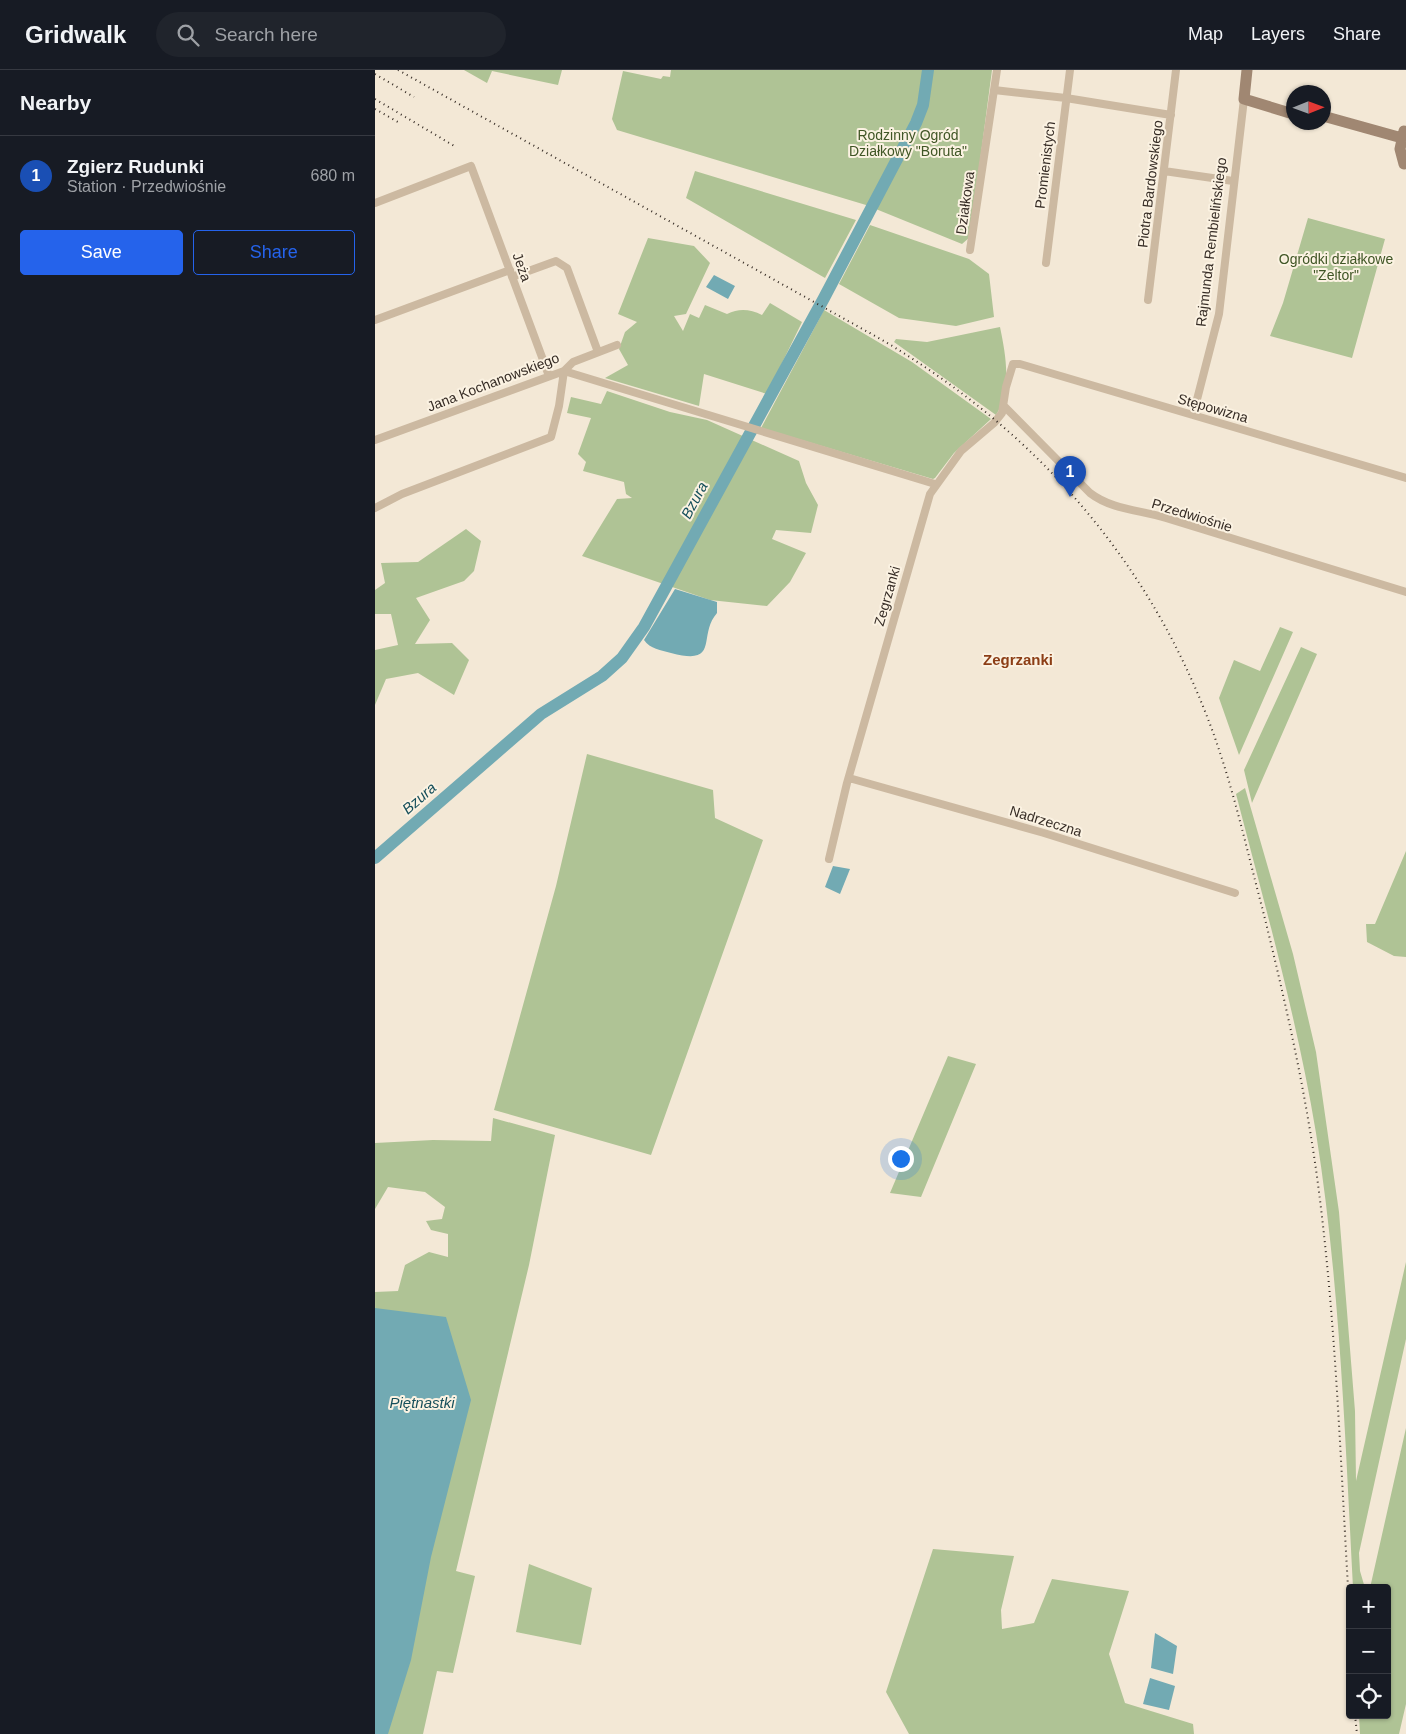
<!DOCTYPE html>
<meta charset="utf-8">
<style>
:root{--surface:#171b24;--page:#20242c;--text:#f1f3f6;--muted:#9ea1a6;--line:#363941;--accent:#2563eb}
body{margin:0;font-family:Arial,sans-serif;background:var(--page);color:var(--text)}
.controls{position:absolute;right:15px;bottom:15px;display:grid;overflow:hidden;border-radius:5px;box-shadow:0 1px 4px #0004}
.controls button{width:45px;height:45px;display:grid;place-items:center;padding:0;border:0;border-bottom:1px solid var(--line);background:var(--surface);color:var(--text);font:25px sans-serif}
.compass{position:absolute;left:911px;top:15px;width:45px;height:45px;border-radius:50%;background:var(--surface);box-shadow:0 1px 4px #0004;rotate:89deg}
.you{position:absolute;left:525px;top:1088px;width:18px;height:18px;margin:-12px;border:4px solid #fff;border-radius:50%;background:#1a73e8;box-shadow:0 0 0 8px #1a73e833}
.badge{display:grid;place-items:center;width:32px;height:32px;border-radius:50%;background:var(--accent);color:#fff;font-size:16px;font-weight:700}
.pin{position:absolute;translate:-50% -41px;filter:drop-shadow(0 1px 2px #0008)}
.pin::after{content:'';position:absolute;top:26px;width:18px;height:15px;background:inherit;clip-path:polygon(0 0,100% 0,50% 100%)}
.list{margin:0;padding:0;list-style:none}
h2{display:flex;justify-content:space-between;align-items:center;height:65px;margin:0;padding:0 20px;font-size:21px}
h2 small{font-size:16px;font-weight:400;color:var(--muted)}
.list li{display:grid;grid-template-columns:32px 1fr auto;gap:15px;align-items:center;box-sizing:border-box;height:80px;padding:0 20px;border-top:1px solid var(--line)}
.list b{display:block;font-size:19px;white-space:nowrap}
.list p{margin:0;font-size:16px;white-space:nowrap;color:var(--muted)}
.list em{font-size:16px;font-style:normal;color:var(--muted)}
.actions{display:flex;gap:10px;padding:15px 20px}
.actions a{flex:1;padding:11px 0;border:1px solid var(--accent);border-radius:5px;text-align:center;font-size:18px;color:var(--accent)}
.actions .main{background:var(--accent);color:#fff}
.icon{flex:none;width:28px;height:28px;fill:none;stroke:currentColor;stroke-width:2;stroke-linecap:round;stroke-linejoin:round}
.map{position:relative;flex:none;width:1031px;height:1664px;overflow:hidden}
header{display:flex;align-items:center;gap:30px;box-sizing:border-box;height:70px;padding:0 25px;background:var(--surface);border-bottom:1px solid var(--line)}
header strong{font-size:24px}
nav{display:flex;gap:28px;margin-inline-start:auto;font-size:18px}
.search{width:350px;height:45px;background:var(--page);display:flex;align-items:center;gap:12px;box-sizing:border-box;padding:0 18px;border-radius:28px;color:var(--muted);font-size:19px}
main{display:flex}
aside{flex:1;background:var(--surface)}
.map>svg:first-child{display:block}
.green{fill:#afc395}
.water{fill:#72aab3}
.lines{fill:none;stroke-linecap:round;stroke-linejoin:round}
.river{stroke:#72aab3;stroke-width:12}
.street{stroke:#ccb9a1;stroke-width:8}
.secondary{stroke:#a08772;stroke-width:11}
.rail{stroke:#362c25;stroke-width:2;stroke-dasharray:1 4;stroke-linecap:butt}
.labels{text-anchor:middle;dominant-baseline:central;stroke-width:4;stroke-linejoin:round;paint-order:stroke}
.park-label{font-size:14px;fill:#405626;stroke:#fbf2e2}
.street-label{font-size:14px;fill:#362c25;stroke:#fbf2e2}
.water-label{font-size:15px;font-style:italic;fill:#164f5b;stroke:#fbf2e2}
.neighbourhood-label{font-size:15px;font-weight:bold;fill:#8c3e16;stroke:#fbf2e2}
</style>
<header>
<strong>Gridwalk</strong>
<div class="search"><svg class="icon" aria-label="search" viewBox="0 0 24 24"><circle cx="10" cy="10" r="6"/><path d="M15 15l6 6"/></svg>Search here</div>
<nav><a>Map</a><a>Layers</a><a>Share</a></nav>
</header>
<main>
<aside>
<h2>Nearby<small></small></h2>
<ul class="list">
<li><span class="badge" style="background:#1a4fb4">1</span><div><b>Zgierz Rudunki</b><p>Station · Przedwiośnie</p></div><em>680 m</em></li>
</ul>
<div class="actions"><a class="main">Save</a><a>Share</a></div>
</aside>
<div class="map">
<svg width="1031" height="1664" viewBox="0 0 1031 1664">
<rect width="100%" height="100%" fill="#f3e8d6"/>
<path class="green" d="M89,0H187L183,15L117,1L112,13Z
M296,0H617L595,167L587,174L491,135L242,60L237,49L248,1L286,9L288,6L295,7Z
M320,101L481,150L450,208L311,128Z
M933,148L1010,169L977,288L895,266L908,233Z
M495,155L594,189L614,204L619,247L581,256L524,248L464,214Z
M273,168L319,176L335,193L311,244L299,246L308,261L315,244L324,248L330,235L352,244C364,238 375,239 387,245L395,233L427,252L392,324L329,304L324,336L230,308L253,295L244,279L250,262L262,252L243,244Z
M449,240L537,292L616,349L579,383L560,408L558,409L386,358Z
M625,257C631,286 637,319 621,345L519,272L521,269L552,272Z
M232,321L295,342L332,350L424,391L431,413L443,435L436,463L401,460L397,469L431,483L415,512L392,536L335,530L207,486L242,429L257,428L251,424L249,412L208,401L211,392L203,384L216,348L192,343L196,327L226,334Z
M91,459L106,471L99,501L89,511L41,528L55,550L40,574L77,573L94,590L79,625L43,603L11,609L0,635V580L23,575L16,544H0V520L10,513L6,493L43,492Z
M905,557L918,562L864,685L844,628L859,590L885,601Z
M926,577L942,584L877,733L869,700Z
M212,684L338,720L340,748L388,770L276,1085L119,1040L181,816Z
M870,718L918,884L941,982L964,1142L980,1341L981,1411L1031,1192V1269L984,1483L985,1501L990,1518H978C970,1366 965,1213 941,1063C922,948 890,836 861,724Z
M1031,781V887L1019,886L992,872L991,854H1000Z
M573,986L601,994L546,1127L515,1123Z
M118,1048L180,1065L154,1195L81,1501L100,1506L78,1603L62,1601L48,1664H3L0,1222L23,1221L30,1195L54,1182L73,1187V1164L56,1160L51,1151L67,1149L70,1137L50,1122L13,1117L0,1139V1073L58,1070L116,1071Z
M1031,1358V1634L1024,1664H985L984,1645H1012V1518H995Z
M558,1479L639,1486L626,1540L627,1559L659,1553L677,1509L754,1521L734,1584L750,1633L818,1654L819,1664H534L511,1622Z
M154,1494L217,1518L206,1575L141,1562Z"/>
<path class="water" d="M339,205L360,216L353,229L331,217Z
M300,519L342,532V543C322,566 346,596 296,583C286,580 275,579 269,570Z
M458,796L475,799L465,824L450,817Z
M0,1238L71,1247L96,1330L56,1487L36,1590L13,1664H0Z
M780,1563L802,1576L798,1604L776,1598Z
M775,1608L800,1616L794,1640L768,1634Z"/>
<g class="lines">
<path class="river" d="M0,788L166,644L227,606L247,588L269,557L449,228L541,53L548,35L553,0"/>
<path class="street" d="M619,20L691,28L796,45
M789,101L858,111
M0,133L96,96L174,306
M595,180L622,0
M671,193L695,0
M137,207L181,191L192,198L223,282
M773,230L801,0
M0,250L135,200
M629,336L715,423C737,440 766,440 791,448C871,473 951,498 1031,522
M818,345L844,244L869,29
M0,370L189,301L198,292L242,275
M0,438L27,424L176,367L184,336L189,301L560,414
M474,708L669,763L860,823
M454,789L472,713L555,424L586,381L619,353L627,343L631,317L638,294H645L1031,408"/>
<path class="secondary" d="M872,0L869,29L918,44
M948,46L1027,68
M1029,61L1025,79L1029,94"/>
<path class="rail" d="M23,0L509,271C658,360 770,485 833,649C857,711 871,777 888,841C911,934 932,1027 944,1122C962,1264 966,1408 975,1550
M0,4L39,27
M0,29L81,77
M0,39L23,52
M980,1645L982,1664"/>
</g>
<g class="labels">
<g class="park-label">
<text x="533" y="65">Rodzinny Ogród<tspan x="533" dy="16">Działkowy "Boruta"</tspan></text>
<text x="961" y="189">Ogródki działkowe<tspan x="961" dy="16">"Zeltor"</tspan></text>
</g>
<g class="street-label">
<text transform="translate(670 95) rotate(-83)">Promienistych</text>
<text transform="translate(775 114) rotate(-83)">Piotra Bardowskiego</text>
<text transform="translate(590 133) rotate(-82)">Działkowa</text>
<text transform="translate(836 172) rotate(-83)">Rajmunda Rembielińskiego</text>
<text transform="translate(147 197) rotate(70)">Jeża</text>
<text transform="translate(118 312) rotate(-21)">Jana Kochanowskiego</text>
<text transform="translate(838 338) rotate(16)">Stępowizna</text>
<text transform="translate(817 445) rotate(17)">Przedwiośnie</text>
<text transform="translate(512 526) rotate(-74)">Zegrzanki</text>
<text transform="translate(671 751) rotate(17)">Nadrzeczna</text>
</g>
<g class="water-label">
<text transform="translate(319 430) rotate(-62)">Bzura</text>
<text transform="translate(44 728) rotate(-41)">Bzura</text>
<text x="47" y="1332">Piętnastki</text>
</g>
<g class="neighbourhood-label">
<text x="643" y="589">Zegrzanki</text>
</g>
</g>
</svg>
<div class="controls">
<button>+</button>
<button>−</button>
<button><svg class="icon" aria-label="locate" viewBox="0 0 24 24"><circle cx="12" cy="12" r="6"/><path d="M12 2v4M12 18v4M2 12h4M18 12h4"/></svg></button>
</div>
<svg class="compass" viewBox="-18 -18 36 36"><path d="M0-13l5 13h-10z" fill="#e53935"/><path d="M0 13l5-13h-10z" fill="#9ea1a6"/></svg>
<div class="you"></div>
<div class="pin badge" style="left:695px;top:427px;background:#1a4fb4">1</div>
</div>
</main>
